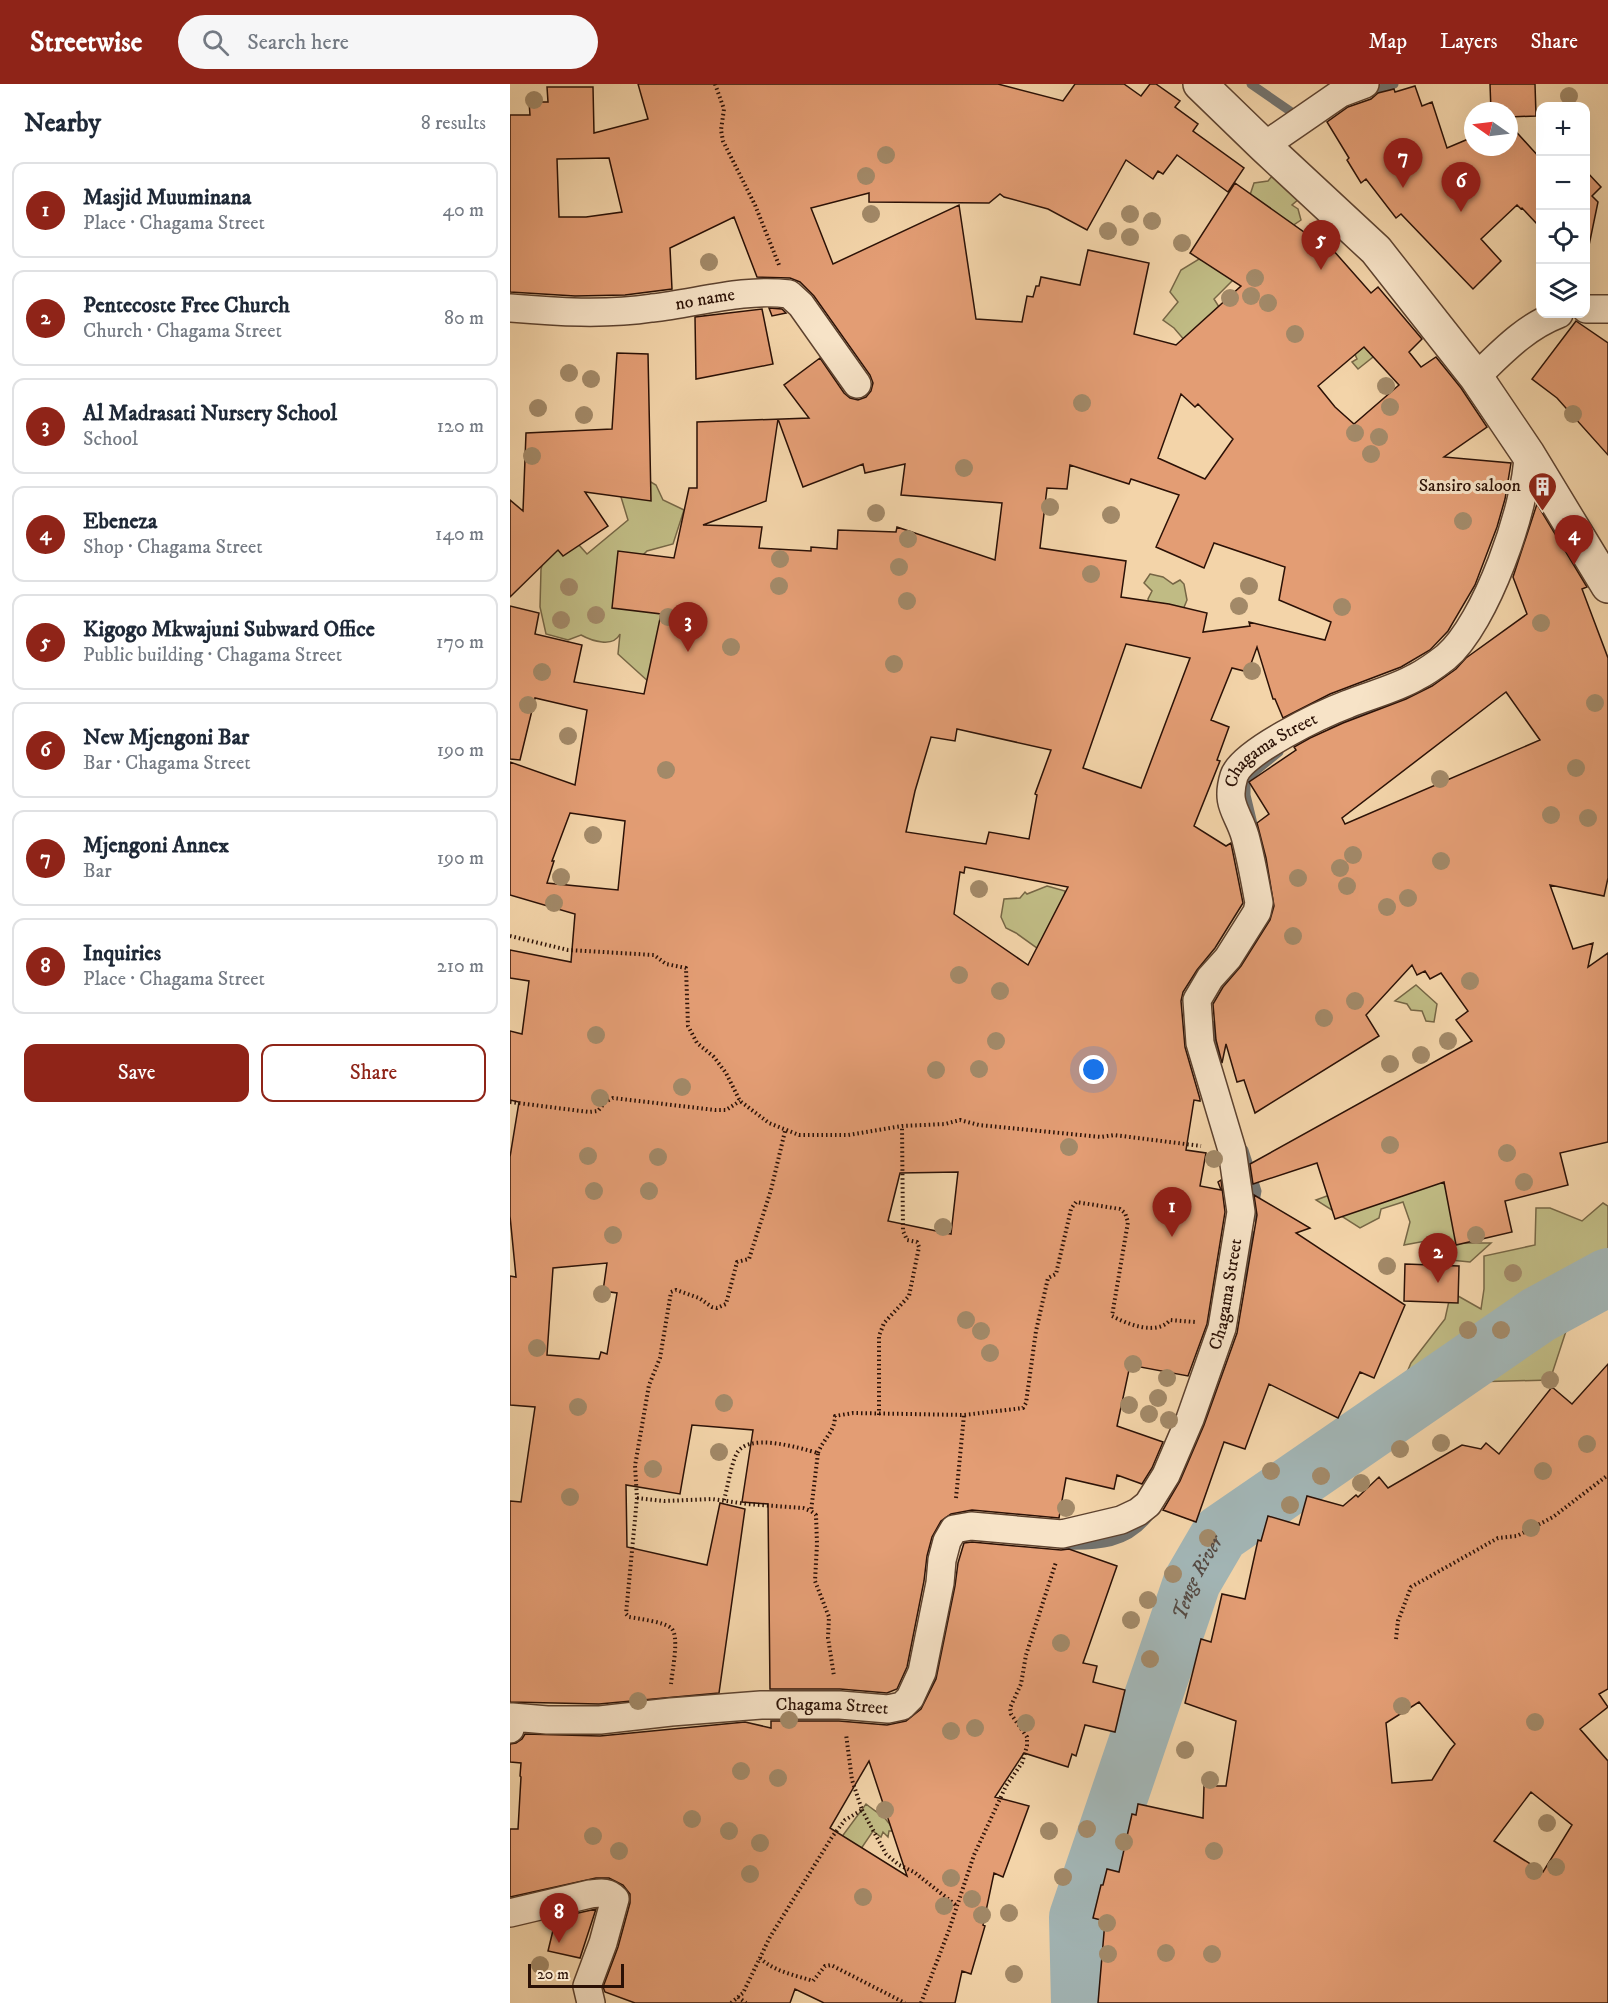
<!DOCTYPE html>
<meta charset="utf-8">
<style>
:root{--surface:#fff;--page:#f6f6f7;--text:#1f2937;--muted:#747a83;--line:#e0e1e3;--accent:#8f2418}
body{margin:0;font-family:"IM FELL DW Pica",serif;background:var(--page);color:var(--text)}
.controls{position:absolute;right:18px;top:18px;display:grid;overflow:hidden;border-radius:12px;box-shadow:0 6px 24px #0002}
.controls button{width:54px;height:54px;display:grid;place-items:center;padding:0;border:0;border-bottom:2px solid var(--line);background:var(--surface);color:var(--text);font:30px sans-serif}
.compass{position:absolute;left:954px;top:18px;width:54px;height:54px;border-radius:50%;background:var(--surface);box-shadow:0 6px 24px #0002;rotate:284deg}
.scale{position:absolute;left:18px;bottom:15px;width:96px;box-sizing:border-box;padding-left:6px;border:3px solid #2b1106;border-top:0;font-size:16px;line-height:21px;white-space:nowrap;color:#2b1106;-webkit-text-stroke:4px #f7e3c7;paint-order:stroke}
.you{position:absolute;left:584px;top:986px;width:21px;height:21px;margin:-15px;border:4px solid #fff;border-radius:50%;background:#1a73e8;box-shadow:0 0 0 9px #1a73e833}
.badge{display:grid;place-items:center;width:39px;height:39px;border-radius:50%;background:var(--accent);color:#fff;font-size:20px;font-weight:700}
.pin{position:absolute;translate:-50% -50px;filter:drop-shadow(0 2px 3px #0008)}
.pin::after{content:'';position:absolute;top:32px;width:21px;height:18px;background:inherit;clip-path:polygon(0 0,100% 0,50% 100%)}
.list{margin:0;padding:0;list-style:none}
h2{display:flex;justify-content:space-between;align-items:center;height:78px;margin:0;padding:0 24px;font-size:26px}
h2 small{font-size:20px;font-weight:400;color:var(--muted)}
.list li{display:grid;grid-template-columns:39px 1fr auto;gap:18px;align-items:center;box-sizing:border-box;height:96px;margin:0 12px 12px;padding:0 12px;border:2px solid var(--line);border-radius:12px}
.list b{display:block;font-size:22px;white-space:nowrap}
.list p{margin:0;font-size:20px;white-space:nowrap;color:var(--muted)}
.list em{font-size:20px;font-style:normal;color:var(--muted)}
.actions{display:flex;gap:12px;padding:18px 24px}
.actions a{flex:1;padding:14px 0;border:2px solid var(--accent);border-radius:12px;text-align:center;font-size:21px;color:var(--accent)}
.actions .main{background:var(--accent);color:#fff}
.icon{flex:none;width:33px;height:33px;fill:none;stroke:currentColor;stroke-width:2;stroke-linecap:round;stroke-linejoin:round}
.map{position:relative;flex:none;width:1098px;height:1919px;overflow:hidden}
header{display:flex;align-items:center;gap:36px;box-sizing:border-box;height:84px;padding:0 30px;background:var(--accent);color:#fff}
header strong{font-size:28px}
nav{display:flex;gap:33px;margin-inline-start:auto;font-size:21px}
.search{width:420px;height:54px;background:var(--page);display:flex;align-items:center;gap:15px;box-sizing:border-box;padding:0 21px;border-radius:33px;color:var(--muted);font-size:22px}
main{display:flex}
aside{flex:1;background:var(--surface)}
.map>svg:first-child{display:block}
.green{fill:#c0bb84;stroke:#766645;stroke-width:1.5}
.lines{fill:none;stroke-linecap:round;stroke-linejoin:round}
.stream{stroke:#72736f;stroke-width:9}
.river{stroke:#a2b5b5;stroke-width:58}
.building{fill:#e39d74;stroke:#2b1106;stroke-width:1.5;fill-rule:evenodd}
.minor-casing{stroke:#5d422f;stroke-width:30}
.tertiary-casing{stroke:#5d422f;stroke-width:36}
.path{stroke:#2b1106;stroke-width:4;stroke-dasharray:1.5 3;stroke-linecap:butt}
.minor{stroke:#f7e3c7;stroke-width:27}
.tertiary{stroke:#f7e3c7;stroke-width:33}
.tree{fill:#a28968}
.labels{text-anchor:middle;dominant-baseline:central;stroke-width:6;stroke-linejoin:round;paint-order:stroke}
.street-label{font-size:18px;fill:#2b1106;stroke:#f7e3c7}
.poi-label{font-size:18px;fill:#2b1106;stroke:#f7e3c7;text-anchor:end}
.water-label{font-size:20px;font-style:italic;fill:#554a43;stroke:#f7e3c7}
</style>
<header>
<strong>Streetwise</strong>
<div class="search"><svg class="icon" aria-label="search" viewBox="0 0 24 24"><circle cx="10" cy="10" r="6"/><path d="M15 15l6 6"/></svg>Search here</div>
<nav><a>Map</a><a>Layers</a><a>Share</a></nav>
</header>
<main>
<aside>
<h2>Nearby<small>8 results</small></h2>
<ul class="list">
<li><span class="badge">1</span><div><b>Masjid Muuminana</b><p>Place · Chagama Street</p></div><em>40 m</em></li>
<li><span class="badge">2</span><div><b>Pentecoste Free Church</b><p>Church · Chagama Street</p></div><em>80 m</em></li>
<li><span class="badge">3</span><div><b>Al Madrasati Nursery School</b><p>School</p></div><em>120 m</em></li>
<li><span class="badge">4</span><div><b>Ebeneza</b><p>Shop · Chagama Street</p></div><em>140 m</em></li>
<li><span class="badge">5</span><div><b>Kigogo Mkwajuni Subward Office</b><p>Public building · Chagama Street</p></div><em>170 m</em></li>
<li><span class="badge">6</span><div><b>New Mjengoni Bar</b><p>Bar · Chagama Street</p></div><em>190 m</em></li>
<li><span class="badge">7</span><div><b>Mjengoni Annex</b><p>Bar</p></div><em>190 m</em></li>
<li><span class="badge">8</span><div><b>Inquiries</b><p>Place · Chagama Street</p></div><em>210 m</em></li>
</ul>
<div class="actions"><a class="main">Save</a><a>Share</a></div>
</aside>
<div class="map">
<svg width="1098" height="1919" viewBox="0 0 1098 1919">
<rect width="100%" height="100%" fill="#f3d4a9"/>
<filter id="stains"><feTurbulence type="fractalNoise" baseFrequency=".00333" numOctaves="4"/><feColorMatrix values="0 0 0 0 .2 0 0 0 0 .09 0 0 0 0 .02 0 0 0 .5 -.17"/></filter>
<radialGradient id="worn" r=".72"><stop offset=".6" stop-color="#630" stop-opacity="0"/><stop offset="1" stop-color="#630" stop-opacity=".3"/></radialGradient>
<path class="green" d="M763,91L790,114L782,121L788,125L791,136L782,142L740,111L744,99L758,97Z
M689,175L728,191L704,215L711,226L676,258L664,244L653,236L668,218L660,208L671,186Z
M850,263L873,265L848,285L842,278L847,275L844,268Z
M134,394L146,401L153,416L174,426L163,460L137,467L130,474L167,527L140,599L108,570L110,550C103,564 82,557 71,551L58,556L36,550L30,523L31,485L41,449L68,460L77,470L118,436L111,413Z
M640,490L653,493L663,500L670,496L674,500L677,516L670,533L639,522L638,515L642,507L634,499Z
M537,802L555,807L552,832L534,869L506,849L496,844L491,833L494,815L510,814L515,808L517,810Z
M906,901L927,920L924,938L916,937L912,927L901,926L897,920L885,917Z
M910,1078L929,1095L950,1116L951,1159H981L960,1178L930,1175L921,1156L894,1161L900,1138L893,1118L871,1125L869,1134L850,1144L806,1116Z
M1093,1119L1098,1122V1206L1081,1233L1057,1244L1040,1296L961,1298L923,1316L895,1293L901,1279L935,1235L941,1208L971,1225L974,1205V1172L1025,1161L1026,1124H1040L1072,1137Z
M356,1720C367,1729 378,1733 383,1747H379L378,1753L373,1748L371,1753L363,1747L323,1806L300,1796Z"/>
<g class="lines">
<path class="stream" d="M741,0L780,27
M856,10L884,0
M821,641L882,620L897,611
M743,740L736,711V695L769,668
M734,872L745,859L751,843
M702,941L707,972
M734,1066L747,1107L742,1134
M733,1193L740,1150
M553,1461C587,1462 618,1461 640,1431
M421,1604L425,1587"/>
<path class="river" id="s1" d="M570,1919L568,1833L682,1498L710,1450L1028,1231L1098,1193"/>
</g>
<path class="building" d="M128,0H488L553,17L565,0H614L631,12L640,0H646L670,17L665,23L688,40L683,47L734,84L718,108L667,71L653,90L648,87L643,95L616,76L577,146L538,125L494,113L490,110L479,119L359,118V109L301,124L323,180L449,121L466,235L512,238L517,212L523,213L526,202H529L531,193L570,201L578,166L639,179L624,250L666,261L731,202L680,169L725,99L811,160L815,157L861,209L868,203L912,255L899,268L911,283L926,273L951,304L977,343L934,373L1001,379L995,415L987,443L965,501L938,547L920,566L891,583L820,610L773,634L765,615H763L747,563L738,588L722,584L701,636L719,643L707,676L710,677L684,742L716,762L721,759L733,819L705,864L687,886L673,908L671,917L675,963L690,1015V1017L684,1016L676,1066L696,1069L690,1102L711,1106L708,1098L711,1096L715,1128L697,1240L678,1292L620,1281L607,1342L653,1358L642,1384L632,1400L607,1391L604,1405L556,1394L549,1434L462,1426L441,1430L431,1437L422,1453L417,1472L414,1497L397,1583L387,1605L377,1609L330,1605H260L258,1420L232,1418L243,1346L182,1341L170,1410L116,1401L117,1463L197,1481L210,1419L235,1425L209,1609L89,1620L0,1618V1417L11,1418L25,1323L0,1321V1192L6,1193L0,1132V1073L9,1018L0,1016V947L12,950L19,897L0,894V866L61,878L65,830L0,811V678L65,701L77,626L25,614L10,676L0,675V522L29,529L25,550L72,561L64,598L134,610L151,530L102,524L108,467L164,474L179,404H187V338L299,334L274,301L310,274L334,309L340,314L348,316L356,313L361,307L363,299L360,291L304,212L290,198L280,194L247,193L224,133L160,164L162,205L115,211L65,212L0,208V31H20L19,18H38L37,3H83L84,49L138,35ZM99,74L112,128L76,133H49L47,75ZM854,263L889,301L844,340L825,323L808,302ZM671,310L685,323L688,320L723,355L695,395L648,374ZM268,335L293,403L353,380L355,389L395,380L391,411L492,419L485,476L387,443L386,448L328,446L327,465L301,463V467L249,464L252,443L193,441L256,417ZM560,381L619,400L621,395L669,411L646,463L694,484L704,459L775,483L769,516L821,538L815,556L739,538L740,542L693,548L697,529L659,520L611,513L616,477L530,464L537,404L557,405ZM616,560L680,574L631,704L573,684ZM447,645L541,666L525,710L527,711L519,755L479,748L476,760L396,748L405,707L421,653L445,657ZM60,729L115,737L108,806L37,799L44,777H42ZM455,783L558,803L518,881L444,830L450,788L454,789ZM448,1088L441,1150L378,1137L390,1089ZM97,1179L93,1207L107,1209L97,1270L91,1268L89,1275L37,1271L43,1184Z
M980,0H1025L1026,32L999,33V27H981Z
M905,2L912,22L922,18L937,64L963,53V63H999V40L1030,74V138L1028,141L1012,124L1011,125L1007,121L971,155L991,177L963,205L891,130L886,134L856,95L851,99L837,76L839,74L817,38L838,23L861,15L868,9L884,5L885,8Z
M1076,87L1091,103L1082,112L1088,118L1077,171L1076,169Z
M259,224L272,225L276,229L262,232Z
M252,225L263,280L186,295L185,233Z
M1066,237L1098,259V371L1047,314L1022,295Z
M107,269L138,270L141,417L75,408L98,442L53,472L48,466L0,513V416L13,427L16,349L102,345Z
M1027,420L1077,503L1072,505L1098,574V794L1094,812L1040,801L1063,865L1083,859L1078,883L1098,869V1058L1050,1069L1058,1101L995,1117L1002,1148L946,1161L934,1098L825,1135L807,1079L743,1100L740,1080L962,957L946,936L958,927L931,889L920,895L915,887L907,891L902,881L856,931L869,952L745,1029L734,996L727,998L716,960L712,979L706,956L703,920L713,903L731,882L760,836L764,822L756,774L747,739L759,730L739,698L786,666L784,663L800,654L833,639L896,615L922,602L946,585L956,574L1017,530L1003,493ZM996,608L1030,656L835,740L832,734Z
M744,1111L800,1144L786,1149L895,1221L864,1294L850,1288L828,1334L759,1300L735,1365L714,1358L686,1438L653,1426L670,1397L694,1341L727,1249L747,1131Z
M895,1180L949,1182L948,1219L894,1217Z
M1098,1280V1605L1089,1610L1098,1623L1070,1645L1098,1677V1919H588L595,1837L583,1834L591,1801H593L597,1785L609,1788L622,1730L626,1731L628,1720L693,1734L694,1702H716L726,1637L675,1619L691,1555L701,1558L712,1510L735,1515L748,1456L751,1457L758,1432L789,1441L797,1412L833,1422L846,1411L848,1413L869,1393L878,1404L952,1361L971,1365L976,1359L989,1370L1042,1303L1062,1320ZM909,1618L945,1660L940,1666L922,1696L882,1699L876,1639ZM1021,1708L1062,1741L1033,1788L984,1757Z
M462,1458L551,1466L559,1465L607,1482L573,1579L587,1582L583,1598L615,1606L605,1648L575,1641L566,1672L562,1670L558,1683L514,1669L485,1713L519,1722L493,1793L484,1789L473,1841L475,1842L461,1890L452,1887L445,1919H314L285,1905L280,1919H125L95,1908L93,1903L108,1863L120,1819V1810L113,1801L99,1794H86L0,1813V1745H8L11,1693L10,1692L11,1679L0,1678V1660L6,1659L12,1655L15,1650L90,1652L235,1638L261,1644V1637H329L377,1641L396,1637L411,1625L426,1595L445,1502L448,1479L454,1459ZM359,1677L397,1792L320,1744Z
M86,1825L70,1874L38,1867L46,1834Z"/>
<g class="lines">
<defs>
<g id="minor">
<path d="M754,62L831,9L855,0"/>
<path id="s2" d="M0,224C46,228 96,231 142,224C187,219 234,204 279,210L291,221L347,300"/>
<path d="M1076,225H1098"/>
<path d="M966,293C992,268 1015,243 1049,230"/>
<path id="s3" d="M0,1645L2,1633L37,1636H90L161,1628L251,1621H330L378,1625L392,1622L400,1614L412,1588L430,1499L432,1476L437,1457L444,1445L461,1442L552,1450L611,1436L628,1428L638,1420L656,1391L680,1335L712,1244L731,1128L722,1066L690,959L687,916L700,894L718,874L747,828L749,819C745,797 741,774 735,752C728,728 715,721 724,692C731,668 814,629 838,620C860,611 885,605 906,593C916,588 927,580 936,573C976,539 1017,422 1018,370"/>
<path d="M0,1829L80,1810C90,1809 98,1807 105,1815L93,1859L77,1902L81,1919"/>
</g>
<path id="tertiary" d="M690,0L754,62L866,166L966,293L1018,370L1098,502"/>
</defs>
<use href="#minor" class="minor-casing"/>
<use href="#tertiary" class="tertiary-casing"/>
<path class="path" d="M205,0L214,25L211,46L213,57L245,121L269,181
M0,852L58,866L144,871L156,880L176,884L178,942L187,959L204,973L216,989L230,1017L259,1039L289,1051H338L392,1042L435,1040L450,1036L469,1041L591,1053L604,1051L691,1062
M0,1018L79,1028L88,1027L95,1018L103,1014L205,1026H216L230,1017
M369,1331V1252L374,1239L399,1212L409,1163L407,1158L397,1156L393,1147L392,1042
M308,1369C313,1355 325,1348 325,1332L343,1329L454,1331L513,1324L516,1319L526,1247L538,1194L546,1190L561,1125L566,1118L610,1125L615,1129L618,1138L602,1232C617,1240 647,1252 660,1236L685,1238
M127,1414L154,1417L202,1415L237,1420L293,1424L301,1427
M446,1414L454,1331
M214,1416C218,1402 220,1385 226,1371C236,1347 289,1364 308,1369L301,1427L306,1431L307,1460L305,1497L319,1533L318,1554L324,1592
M886,1555L888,1537L901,1503L988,1454L1007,1452L1043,1433L1098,1391
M161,1600C162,1588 170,1551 161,1544C154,1538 130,1535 119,1533L116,1530L127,1414L125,1382L139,1301L150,1274L161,1208L166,1206L189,1214L202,1223L207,1224L216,1220L227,1178L239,1175L261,1106L275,1047
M352,1726L376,1770L389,1781L404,1788L447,1822
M250,1874C265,1888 285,1891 303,1897L315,1882L321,1881L395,1919
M228,1913L236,1919
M221,1919L233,1909L260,1853L322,1753L335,1736L352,1726L342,1696L336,1650
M411,1919L439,1846L464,1771L496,1702L512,1679L517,1662V1653L501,1630L500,1624L511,1600L516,1571L546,1478"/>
<use href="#minor" class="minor"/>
<use href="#tertiary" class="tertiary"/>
</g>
<g class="tree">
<circle cx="1059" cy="12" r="9"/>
<circle cx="24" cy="16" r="9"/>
<circle cx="376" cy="71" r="9"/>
<circle cx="356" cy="92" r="9"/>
<circle cx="361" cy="130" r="9"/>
<circle cx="620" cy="130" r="9"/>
<circle cx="642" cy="137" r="9"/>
<circle cx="598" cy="147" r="9"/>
<circle cx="620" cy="153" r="9"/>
<circle cx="672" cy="159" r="9"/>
<circle cx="199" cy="178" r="9"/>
<circle cx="745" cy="194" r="9"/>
<circle cx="741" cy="212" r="9"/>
<circle cx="720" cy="214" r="9"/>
<circle cx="758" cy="219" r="9"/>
<circle cx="785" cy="250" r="9"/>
<circle cx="59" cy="289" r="9"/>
<circle cx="81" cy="295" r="9"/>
<circle cx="876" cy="302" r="9"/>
<circle cx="572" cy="319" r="9"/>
<circle cx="880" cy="323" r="9"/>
<circle cx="28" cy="324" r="9"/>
<circle cx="1063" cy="330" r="9"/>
<circle cx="74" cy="331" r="9"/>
<circle cx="845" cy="349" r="9"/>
<circle cx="869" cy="353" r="9"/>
<circle cx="861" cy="370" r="9"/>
<circle cx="22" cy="372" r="9"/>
<circle cx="454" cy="384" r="9"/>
<circle cx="540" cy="423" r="9"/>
<circle cx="366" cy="429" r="9"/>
<circle cx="601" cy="431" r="9"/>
<circle cx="953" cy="437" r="9"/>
<circle cx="398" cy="455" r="9"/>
<circle cx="270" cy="475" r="9"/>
<circle cx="389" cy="483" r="9"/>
<circle cx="581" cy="490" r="9"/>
<circle cx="269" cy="502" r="9"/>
<circle cx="739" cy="502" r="9"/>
<circle cx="59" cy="503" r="9"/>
<circle cx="397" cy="517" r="9"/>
<circle cx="729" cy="522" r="9"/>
<circle cx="832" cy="523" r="9"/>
<circle cx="86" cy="531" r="9"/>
<circle cx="158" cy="533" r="9"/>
<circle cx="51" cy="536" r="9"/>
<circle cx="1031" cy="539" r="9"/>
<circle cx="221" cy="563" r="9"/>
<circle cx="384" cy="580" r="9"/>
<circle cx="742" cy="587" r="9"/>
<circle cx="32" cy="588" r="9"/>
<circle cx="1085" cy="619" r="9"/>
<circle cx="18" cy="621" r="9"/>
<circle cx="58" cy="652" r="9"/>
<circle cx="1066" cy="684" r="9"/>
<circle cx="156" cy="686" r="9"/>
<circle cx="930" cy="695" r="9"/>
<circle cx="1041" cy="731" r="9"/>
<circle cx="1078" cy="734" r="9"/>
<circle cx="83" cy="751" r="9"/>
<circle cx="843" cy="771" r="9"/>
<circle cx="931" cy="777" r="9"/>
<circle cx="830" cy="784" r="9"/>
<circle cx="51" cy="793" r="9"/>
<circle cx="788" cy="794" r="9"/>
<circle cx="837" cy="802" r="9"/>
<circle cx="469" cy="805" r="9"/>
<circle cx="898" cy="814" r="9"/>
<circle cx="44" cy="819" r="9"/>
<circle cx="877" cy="823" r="9"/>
<circle cx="783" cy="852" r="9"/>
<circle cx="449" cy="891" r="9"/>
<circle cx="960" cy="897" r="9"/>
<circle cx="490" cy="907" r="9"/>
<circle cx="845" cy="917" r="9"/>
<circle cx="814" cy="934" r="9"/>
<circle cx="86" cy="951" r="9"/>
<circle cx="486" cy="957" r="9"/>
<circle cx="938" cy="957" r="9"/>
<circle cx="911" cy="971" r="9"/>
<circle cx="880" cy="980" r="9"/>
<circle cx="469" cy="985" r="9"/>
<circle cx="426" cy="986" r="9"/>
<circle cx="172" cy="1003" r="9"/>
<circle cx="90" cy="1014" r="9"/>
<circle cx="880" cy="1061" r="9"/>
<circle cx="559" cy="1063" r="9"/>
<circle cx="997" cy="1069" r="9"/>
<circle cx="78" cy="1072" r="9"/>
<circle cx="148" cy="1073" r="9"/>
<circle cx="704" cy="1075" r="9"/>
<circle cx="1014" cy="1098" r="9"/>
<circle cx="84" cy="1107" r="9"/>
<circle cx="139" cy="1107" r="9"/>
<circle cx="433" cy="1143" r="9"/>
<circle cx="103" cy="1151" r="9"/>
<circle cx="966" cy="1151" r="9"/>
<circle cx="877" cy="1182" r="9"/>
<circle cx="1003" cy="1189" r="9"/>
<circle cx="92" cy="1210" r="9"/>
<circle cx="456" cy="1236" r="9"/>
<circle cx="958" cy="1246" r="9"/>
<circle cx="991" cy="1246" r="9"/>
<circle cx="471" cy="1247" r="9"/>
<circle cx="27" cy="1264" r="9"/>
<circle cx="480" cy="1269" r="9"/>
<circle cx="623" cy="1280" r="9"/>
<circle cx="657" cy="1294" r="9"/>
<circle cx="1040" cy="1296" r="9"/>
<circle cx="648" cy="1314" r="9"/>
<circle cx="214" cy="1319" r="9"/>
<circle cx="619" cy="1321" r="9"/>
<circle cx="68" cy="1323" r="9"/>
<circle cx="639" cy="1330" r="9"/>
<circle cx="659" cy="1336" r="9"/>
<circle cx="931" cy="1359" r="9"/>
<circle cx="1077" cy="1360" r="9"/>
<circle cx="890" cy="1365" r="9"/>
<circle cx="209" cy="1368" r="9"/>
<circle cx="143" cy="1385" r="9"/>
<circle cx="761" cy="1387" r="9"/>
<circle cx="1033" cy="1387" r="9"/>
<circle cx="811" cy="1392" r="9"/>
<circle cx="851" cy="1399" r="9"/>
<circle cx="60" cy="1413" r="9"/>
<circle cx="780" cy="1421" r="9"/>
<circle cx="556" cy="1424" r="9"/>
<circle cx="1021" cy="1444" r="9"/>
<circle cx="698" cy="1454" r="9"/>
<circle cx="663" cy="1490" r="9"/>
<circle cx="638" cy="1516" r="9"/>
<circle cx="621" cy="1536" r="9"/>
<circle cx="551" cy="1559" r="9"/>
<circle cx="640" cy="1575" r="9"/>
<circle cx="128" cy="1617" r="9"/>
<circle cx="892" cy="1622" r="9"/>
<circle cx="279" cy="1636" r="9"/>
<circle cx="1025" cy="1638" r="9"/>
<circle cx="516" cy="1639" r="9"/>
<circle cx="465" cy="1644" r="9"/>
<circle cx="441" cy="1647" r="9"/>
<circle cx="675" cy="1666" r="9"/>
<circle cx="231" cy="1687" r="9"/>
<circle cx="268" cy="1694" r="9"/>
<circle cx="700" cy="1696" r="9"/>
<circle cx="375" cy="1726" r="9"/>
<circle cx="182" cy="1735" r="9"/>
<circle cx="1037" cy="1739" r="9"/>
<circle cx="577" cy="1745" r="9"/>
<circle cx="219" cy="1747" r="9"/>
<circle cx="539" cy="1747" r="9"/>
<circle cx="83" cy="1752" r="9"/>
<circle cx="614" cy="1758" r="9"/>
<circle cx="250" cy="1759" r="9"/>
<circle cx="109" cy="1767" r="9"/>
<circle cx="704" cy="1767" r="9"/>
<circle cx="1046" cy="1783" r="9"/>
<circle cx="1024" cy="1787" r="9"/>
<circle cx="240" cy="1790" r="9"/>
<circle cx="553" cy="1793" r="9"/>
<circle cx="441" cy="1794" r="9"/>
<circle cx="353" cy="1813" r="9"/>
<circle cx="462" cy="1815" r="9"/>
<circle cx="434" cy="1822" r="9"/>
<circle cx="499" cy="1829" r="9"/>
<circle cx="472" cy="1831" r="9"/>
<circle cx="597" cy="1839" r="9"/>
<circle cx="656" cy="1869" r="9"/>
<circle cx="598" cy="1870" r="9"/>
<circle cx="702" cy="1870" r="9"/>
<circle cx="30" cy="1881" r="9"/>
<circle cx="504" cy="1890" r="9"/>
</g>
<defs>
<symbol id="building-pin" viewBox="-11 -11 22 30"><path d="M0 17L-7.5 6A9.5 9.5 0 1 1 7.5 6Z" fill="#8f2418" stroke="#f7e3c7"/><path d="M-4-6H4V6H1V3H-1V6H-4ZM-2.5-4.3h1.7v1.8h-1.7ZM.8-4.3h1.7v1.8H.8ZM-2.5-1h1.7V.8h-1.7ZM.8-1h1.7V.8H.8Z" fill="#fff"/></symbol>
</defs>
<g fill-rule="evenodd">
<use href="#building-pin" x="1016" y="386" width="33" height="45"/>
</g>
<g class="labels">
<g class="street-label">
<text stroke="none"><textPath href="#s2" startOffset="196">no name</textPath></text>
<text stroke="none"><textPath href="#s3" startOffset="1611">Chagama Street</textPath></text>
<text stroke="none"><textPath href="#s3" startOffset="1017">Chagama Street</textPath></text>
<text stroke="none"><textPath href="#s3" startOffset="333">Chagama Street</textPath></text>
</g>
<g class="poi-label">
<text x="1011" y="402">Sansiro saloon</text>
</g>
<g class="water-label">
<text stroke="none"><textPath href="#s1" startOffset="446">Tenge River</textPath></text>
</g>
</g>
<rect width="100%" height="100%" filter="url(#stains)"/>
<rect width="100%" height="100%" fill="url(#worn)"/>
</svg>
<div class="controls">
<button>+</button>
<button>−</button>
<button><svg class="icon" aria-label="locate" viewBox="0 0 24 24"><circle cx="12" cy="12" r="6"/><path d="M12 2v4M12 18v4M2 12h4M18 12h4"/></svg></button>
<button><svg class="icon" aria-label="layers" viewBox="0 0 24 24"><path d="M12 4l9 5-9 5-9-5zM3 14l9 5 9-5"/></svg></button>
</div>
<svg class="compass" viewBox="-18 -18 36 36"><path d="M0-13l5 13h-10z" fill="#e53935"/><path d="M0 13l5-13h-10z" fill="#747a83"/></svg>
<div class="scale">20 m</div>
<div class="you"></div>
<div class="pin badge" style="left:662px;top:1153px">1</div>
<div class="pin badge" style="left:928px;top:1199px">2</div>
<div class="pin badge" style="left:178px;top:568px">3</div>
<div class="pin badge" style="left:1064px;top:481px">4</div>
<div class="pin badge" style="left:811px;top:186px">5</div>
<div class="pin badge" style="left:951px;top:128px">6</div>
<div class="pin badge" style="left:893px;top:104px">7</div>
<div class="pin badge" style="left:49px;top:1859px">8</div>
</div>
</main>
